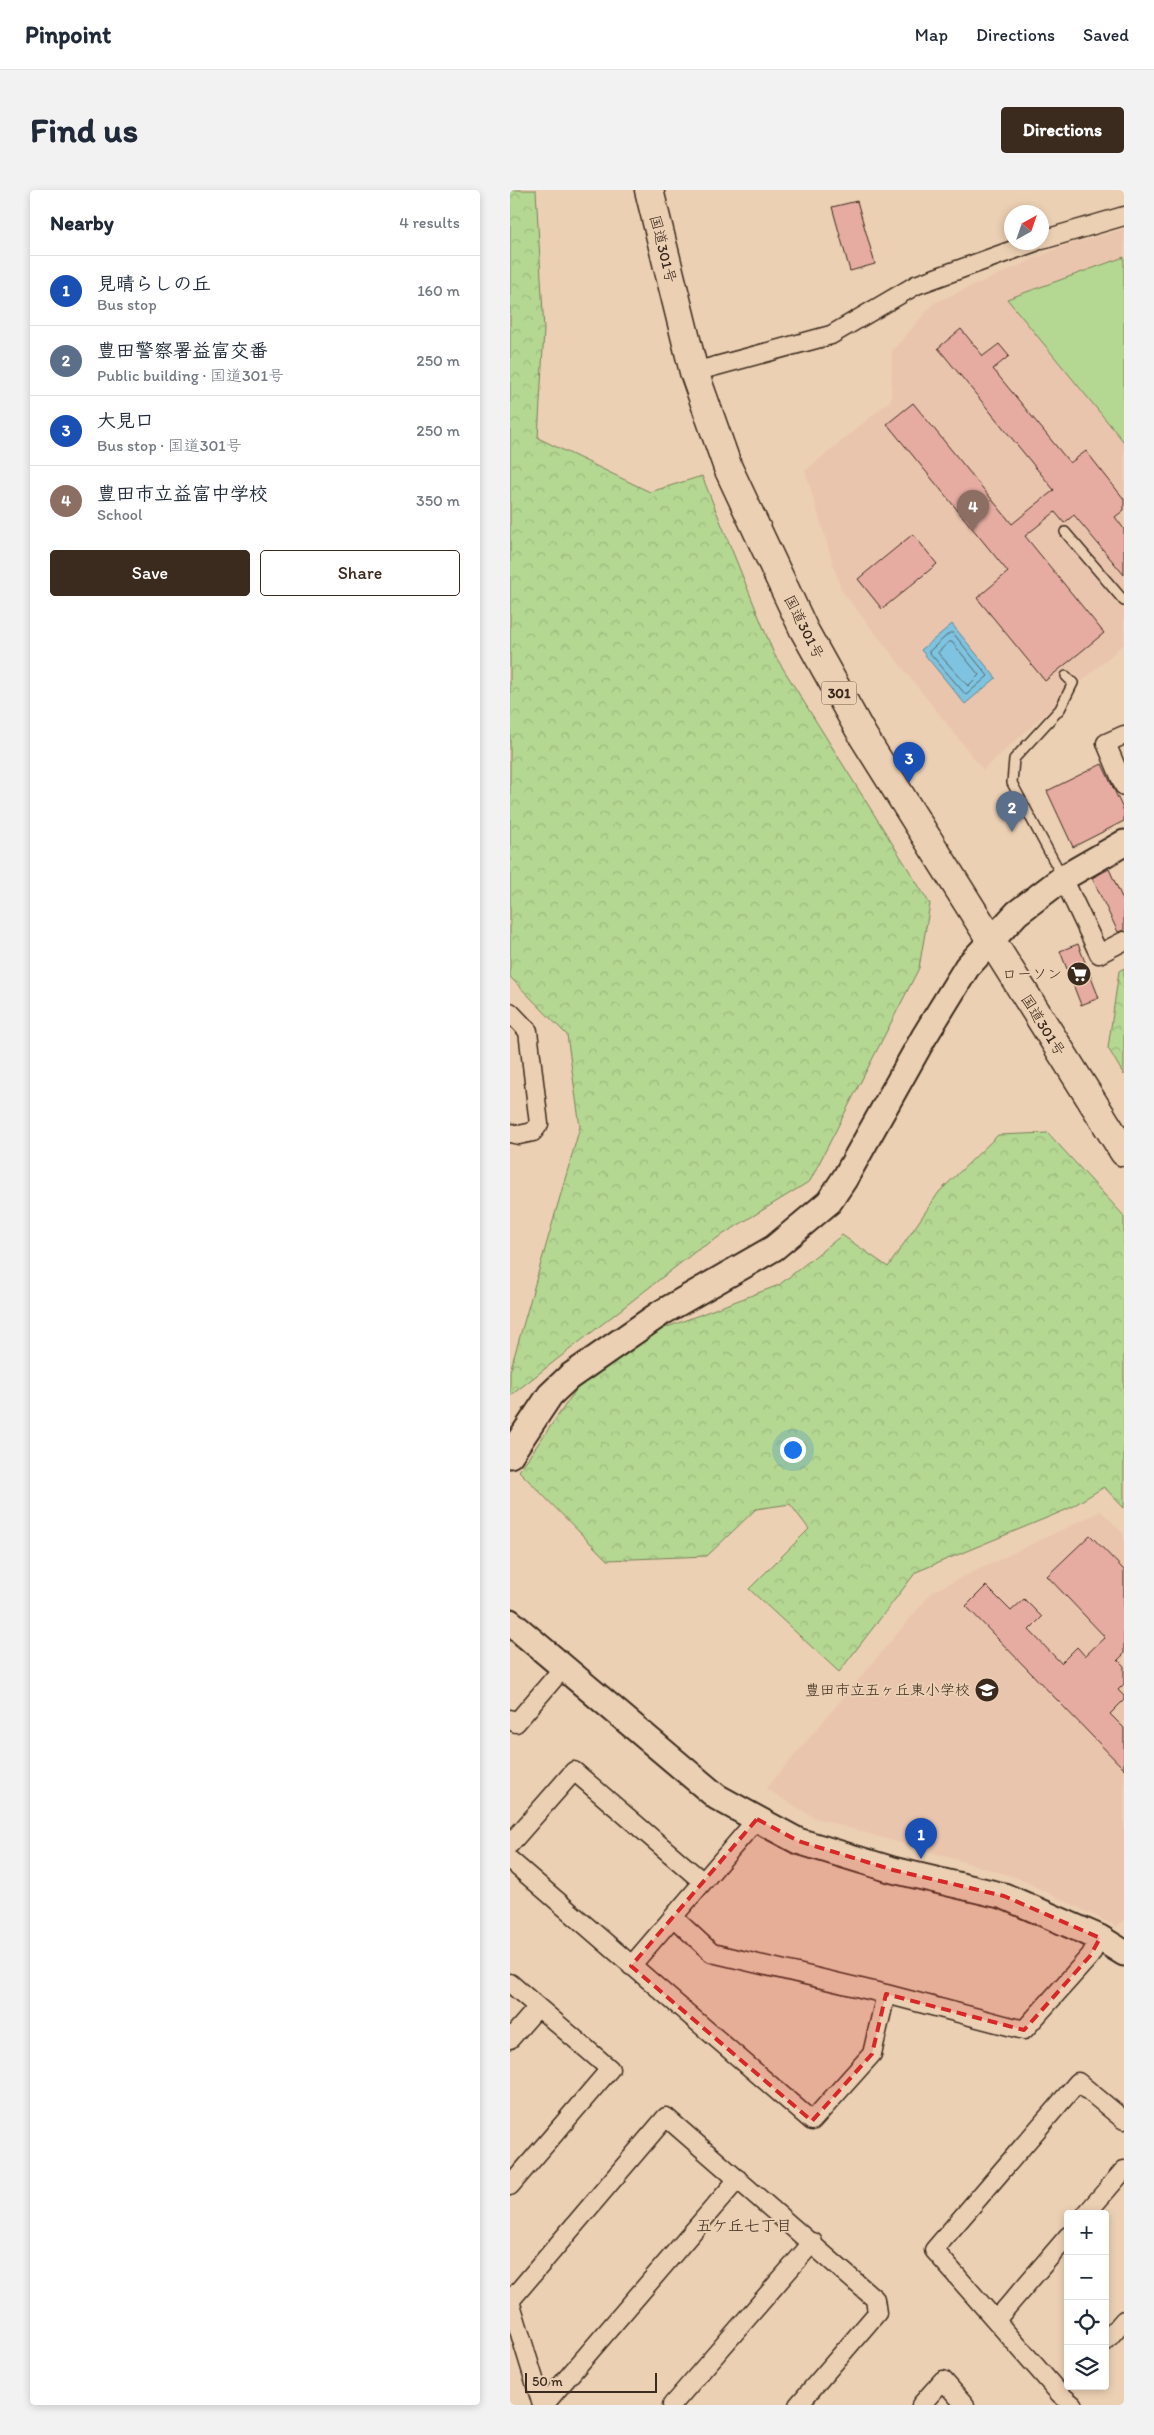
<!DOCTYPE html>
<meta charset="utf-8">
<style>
:root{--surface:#fff;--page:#f2f2f3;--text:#1f2937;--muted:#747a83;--line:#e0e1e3;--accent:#3b2a1e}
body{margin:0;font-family:Itim,"Klee One",sans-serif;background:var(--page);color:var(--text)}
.controls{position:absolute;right:15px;bottom:15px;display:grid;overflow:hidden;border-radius:5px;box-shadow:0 2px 8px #0003}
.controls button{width:45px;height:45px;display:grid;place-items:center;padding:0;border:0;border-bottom:1px solid var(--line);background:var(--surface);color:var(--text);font:25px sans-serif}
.compass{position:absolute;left:494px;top:15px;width:45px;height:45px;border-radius:50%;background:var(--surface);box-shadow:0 2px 8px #0003;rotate:40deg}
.scale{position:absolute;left:15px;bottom:12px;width:132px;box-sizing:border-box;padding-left:5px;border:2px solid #3b2a1e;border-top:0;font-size:14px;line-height:18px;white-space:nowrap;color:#3b2a1e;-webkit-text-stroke:4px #ecd0b3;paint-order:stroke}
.you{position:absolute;left:282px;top:1259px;width:18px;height:18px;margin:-12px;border:4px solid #fff;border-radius:50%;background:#1a73e8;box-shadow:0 0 0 8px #1a73e833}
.badge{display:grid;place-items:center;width:32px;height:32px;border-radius:50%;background:var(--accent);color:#fff;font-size:16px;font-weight:700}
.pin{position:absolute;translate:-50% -41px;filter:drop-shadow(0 1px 2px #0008)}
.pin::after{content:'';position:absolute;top:26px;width:18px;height:15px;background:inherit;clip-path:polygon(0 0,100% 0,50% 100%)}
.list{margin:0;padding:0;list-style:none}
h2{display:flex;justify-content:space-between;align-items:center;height:65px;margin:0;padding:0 20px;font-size:21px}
h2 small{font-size:16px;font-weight:400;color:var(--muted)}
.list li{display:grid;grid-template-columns:32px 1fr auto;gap:15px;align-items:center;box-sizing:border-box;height:70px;padding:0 20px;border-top:1px solid var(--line)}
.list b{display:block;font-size:19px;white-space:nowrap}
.list p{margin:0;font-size:16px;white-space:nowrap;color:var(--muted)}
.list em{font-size:16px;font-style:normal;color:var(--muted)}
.actions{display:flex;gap:10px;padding:15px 20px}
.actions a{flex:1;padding:11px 0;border:1px solid var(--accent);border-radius:5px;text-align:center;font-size:18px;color:var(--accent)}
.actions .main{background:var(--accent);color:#fff}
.icon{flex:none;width:28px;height:28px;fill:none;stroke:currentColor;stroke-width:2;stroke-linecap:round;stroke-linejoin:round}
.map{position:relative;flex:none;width:614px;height:2215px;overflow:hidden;border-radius:5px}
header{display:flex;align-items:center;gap:30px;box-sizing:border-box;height:70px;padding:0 25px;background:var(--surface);border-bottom:1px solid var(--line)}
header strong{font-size:24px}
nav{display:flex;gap:28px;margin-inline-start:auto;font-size:18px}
.intro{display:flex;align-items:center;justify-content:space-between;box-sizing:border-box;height:120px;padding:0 30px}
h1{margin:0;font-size:35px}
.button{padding:12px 22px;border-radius:5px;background:var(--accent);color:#fff;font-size:18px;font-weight:700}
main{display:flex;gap:30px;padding:0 30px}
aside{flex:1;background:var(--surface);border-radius:5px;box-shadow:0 2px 8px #0003}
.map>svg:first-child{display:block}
.built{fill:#eac5ae}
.grass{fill:#b4d792;stroke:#788058}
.forest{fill:url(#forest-crowns);stroke:#788058}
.water{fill:#7ec3df;stroke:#638692}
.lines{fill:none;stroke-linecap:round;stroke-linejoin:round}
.shore{stroke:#56676b;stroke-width:1}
.building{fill:#e6aca2;stroke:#3b2a1e}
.lane-casing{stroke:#3b2a1e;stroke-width:12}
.street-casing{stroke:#3b2a1e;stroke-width:21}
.secondary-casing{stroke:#3b2a1e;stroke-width:29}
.highway-casing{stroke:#3b2a1e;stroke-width:31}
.lane{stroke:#ecd0b3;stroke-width:9}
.street{stroke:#ecd0b3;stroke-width:18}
.secondary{stroke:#ecd0b3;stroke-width:25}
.highway{stroke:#ecd0b3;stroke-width:28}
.marked{fill:#d62828;fill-opacity:0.2;stroke:#d62828;stroke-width:4;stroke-dasharray:10 6;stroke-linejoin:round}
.labels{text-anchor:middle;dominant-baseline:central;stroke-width:4;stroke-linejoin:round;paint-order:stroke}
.shield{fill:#ecd0b3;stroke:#705c4b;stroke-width:1}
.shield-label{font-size:14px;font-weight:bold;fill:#3b2a1e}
.street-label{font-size:15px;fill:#3b2a1e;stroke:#ecd0b3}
.poi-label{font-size:15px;fill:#3b2a1e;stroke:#ecd0b3;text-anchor:end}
.neighbourhood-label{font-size:16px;fill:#3b2a1e;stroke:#ecd0b3}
</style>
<header>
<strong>Pinpoint</strong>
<nav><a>Map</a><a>Directions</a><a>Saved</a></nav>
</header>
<div class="intro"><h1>Find us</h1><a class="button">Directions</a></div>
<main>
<aside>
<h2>Nearby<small>4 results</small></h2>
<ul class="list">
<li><span class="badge" style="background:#1a4fb4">1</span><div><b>見晴らしの丘</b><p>Bus stop</p></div><em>160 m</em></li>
<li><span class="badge" style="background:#5c6f8a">2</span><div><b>豊田警察署益富交番</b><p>Public building · 国道301号</p></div><em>250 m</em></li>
<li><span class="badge" style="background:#1a4fb4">3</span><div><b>大見口</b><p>Bus stop · 国道301号</p></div><em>250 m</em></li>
<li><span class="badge" style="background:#8d6e63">4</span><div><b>豊田市立益富中学校</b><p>School</p></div><em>350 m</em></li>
</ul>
<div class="actions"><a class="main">Save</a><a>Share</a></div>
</aside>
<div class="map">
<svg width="614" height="2215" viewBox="0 0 614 2215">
<defs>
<pattern id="forest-crowns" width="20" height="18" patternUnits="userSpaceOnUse" patternTransform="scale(1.25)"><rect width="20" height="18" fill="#b4d792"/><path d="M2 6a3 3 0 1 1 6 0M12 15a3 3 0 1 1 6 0" fill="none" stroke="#9cb97d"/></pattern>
</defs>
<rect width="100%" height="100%" fill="#ecd0b3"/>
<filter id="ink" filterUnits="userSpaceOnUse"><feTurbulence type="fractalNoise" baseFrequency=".02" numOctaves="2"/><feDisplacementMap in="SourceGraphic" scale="10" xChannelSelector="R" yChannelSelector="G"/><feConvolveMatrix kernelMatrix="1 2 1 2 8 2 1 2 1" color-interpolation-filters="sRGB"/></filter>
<g filter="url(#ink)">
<path class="built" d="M614,39V454L473,580L331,400L295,281L381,210L382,161L424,113L553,56Z
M591,1321L614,1344V1729L607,1737L508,1688L305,1628L256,1599L423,1401Z"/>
<path class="grass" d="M614,67V252L497,109Z"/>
<path class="forest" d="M0,0H26L34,140L28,248L140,302L192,286L264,464L420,714L409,778L300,991L186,1061L0,1206V1181L70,937L57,845L0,787Z
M614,778V885L598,858L609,781Z
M538,943L614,1026V1318L594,1297L558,1319L406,1382L329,1482L239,1399L299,1339L280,1314L246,1319L197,1366L97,1370L9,1281L68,1197L152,1139L269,1095L332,1045L378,1077L429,1002L488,945Z"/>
<path class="water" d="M442,434L486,488L455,514L411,460Z"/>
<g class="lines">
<path class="shore" d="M440,443H443L478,486L456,505L419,462Z
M439,452H442L469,485L458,496L428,463Z"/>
</g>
<path class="building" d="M347,11L365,74L340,81L322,17Z
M451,139L473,166L489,154L499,166L483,179L560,273L576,261L614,309V320L605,327L614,339V385L564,325L554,333L545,322L515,346L594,443L535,491L467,408L498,382L377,234L403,213L502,334L544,300L428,158Z
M403,344L427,374L372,419L348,389Z
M592,574L614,621V631L563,657L537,601Z
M599,679L614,712V740L608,742L582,688Z
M568,754L589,808L571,815L550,761Z
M580,1345L614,1380V1464L608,1470L614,1476V1494L608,1500L614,1506V1510L600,1524L614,1538V1579L456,1416L476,1396L501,1421L514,1409L532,1427L519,1440L551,1473L567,1457L575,1466L595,1447L537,1386Z"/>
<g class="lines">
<defs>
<path id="lane" d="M555,342L614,411
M553,688L502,593L504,569L550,519L563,493L556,486"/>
<path id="street" d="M532,50L614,26
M184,182L321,145L406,95L525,52
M614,545L596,553L614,596
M553,688L589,764L614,751
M0,822L18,841L29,934L23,942L9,945L0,943
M0,1529L6,1533L53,1478
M0,1654L64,1581L193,1692
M0,1670L302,1931L362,1864L376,1804
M163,1727L202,1763L376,1804L514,1840L580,1766L590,1748
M121,1776L247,1629
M0,1793L100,1879L0,1996
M0,1849L28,1817
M576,2024L614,1980
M486,2130L558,2046
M595,2152L614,2130
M32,2215L0,2111L156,1927L365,2109L367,2123L288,2215
M34,2215L228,1989
M162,2215L303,2052
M411,2215L433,2190L455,2215
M563,2215L550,2204L424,2060L568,1892L614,1930"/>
<path id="secondary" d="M0,1265L40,1205L59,1187L151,1123L264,1058L319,1012L335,988L414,847L457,777L507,723L553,688L614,653
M0,1432L207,1607L247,1629L288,1651L383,1680L494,1706L590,1748L614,1763"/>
<path id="highway" d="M139,0L184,182L218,278L294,440L353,546L614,962"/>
</defs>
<use href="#lane" class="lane-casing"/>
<use href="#street" class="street-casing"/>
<use href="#secondary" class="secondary-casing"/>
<use href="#highway" class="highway-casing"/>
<use href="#lane" class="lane"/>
<use href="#street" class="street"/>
<use href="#secondary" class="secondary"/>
<use href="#highway" class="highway"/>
</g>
</g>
<path class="marked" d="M247,1629L288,1651L383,1680L494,1706L590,1748L580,1766L514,1840L376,1804L362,1864L302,1931L121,1776Z"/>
<defs>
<symbol id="supermarket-disc" viewBox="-11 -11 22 22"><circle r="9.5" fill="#3b2a1e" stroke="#ecd0b3"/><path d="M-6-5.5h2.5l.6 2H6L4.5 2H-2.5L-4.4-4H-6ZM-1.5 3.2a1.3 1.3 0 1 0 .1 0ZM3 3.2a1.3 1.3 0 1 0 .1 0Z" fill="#fff"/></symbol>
<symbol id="school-disc" viewBox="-11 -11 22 22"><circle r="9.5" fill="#3b2a1e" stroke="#ecd0b3"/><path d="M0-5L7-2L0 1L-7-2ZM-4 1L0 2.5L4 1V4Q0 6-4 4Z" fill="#fff"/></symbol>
</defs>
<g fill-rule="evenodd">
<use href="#supermarket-disc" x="555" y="770" width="28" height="28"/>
<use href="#school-disc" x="463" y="1486" width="28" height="28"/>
</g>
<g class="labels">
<rect class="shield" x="311.5" y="491.5" width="35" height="23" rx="4"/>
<g class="shield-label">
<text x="329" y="503">301</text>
</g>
<g class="street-label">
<text transform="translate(153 59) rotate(76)">国道301号</text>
<text transform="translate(294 437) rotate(63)">国道301号</text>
<text transform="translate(533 835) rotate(58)">国道301号</text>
</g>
<g class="poi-label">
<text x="552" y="784">ローソン</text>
<text x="460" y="1500">豊田市立五ヶ丘東小学校</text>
</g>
<g class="neighbourhood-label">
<text x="234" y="2035">五ケ丘七丁目</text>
</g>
</g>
</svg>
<div class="controls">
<button>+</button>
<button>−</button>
<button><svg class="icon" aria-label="locate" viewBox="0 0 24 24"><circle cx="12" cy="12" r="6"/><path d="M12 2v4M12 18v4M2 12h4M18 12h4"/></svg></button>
<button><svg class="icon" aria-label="layers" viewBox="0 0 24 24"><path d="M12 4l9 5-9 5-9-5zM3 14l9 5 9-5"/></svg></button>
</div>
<svg class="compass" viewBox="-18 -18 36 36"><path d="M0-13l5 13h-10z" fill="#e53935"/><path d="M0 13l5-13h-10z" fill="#747a83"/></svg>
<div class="scale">50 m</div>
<div class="you"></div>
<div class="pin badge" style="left:411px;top:1669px;background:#1a4fb4">1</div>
<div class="pin badge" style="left:502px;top:642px;background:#5c6f8a">2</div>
<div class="pin badge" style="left:399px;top:593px;background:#1a4fb4">3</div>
<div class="pin badge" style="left:463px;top:341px;background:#8d6e63">4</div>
</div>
</main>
